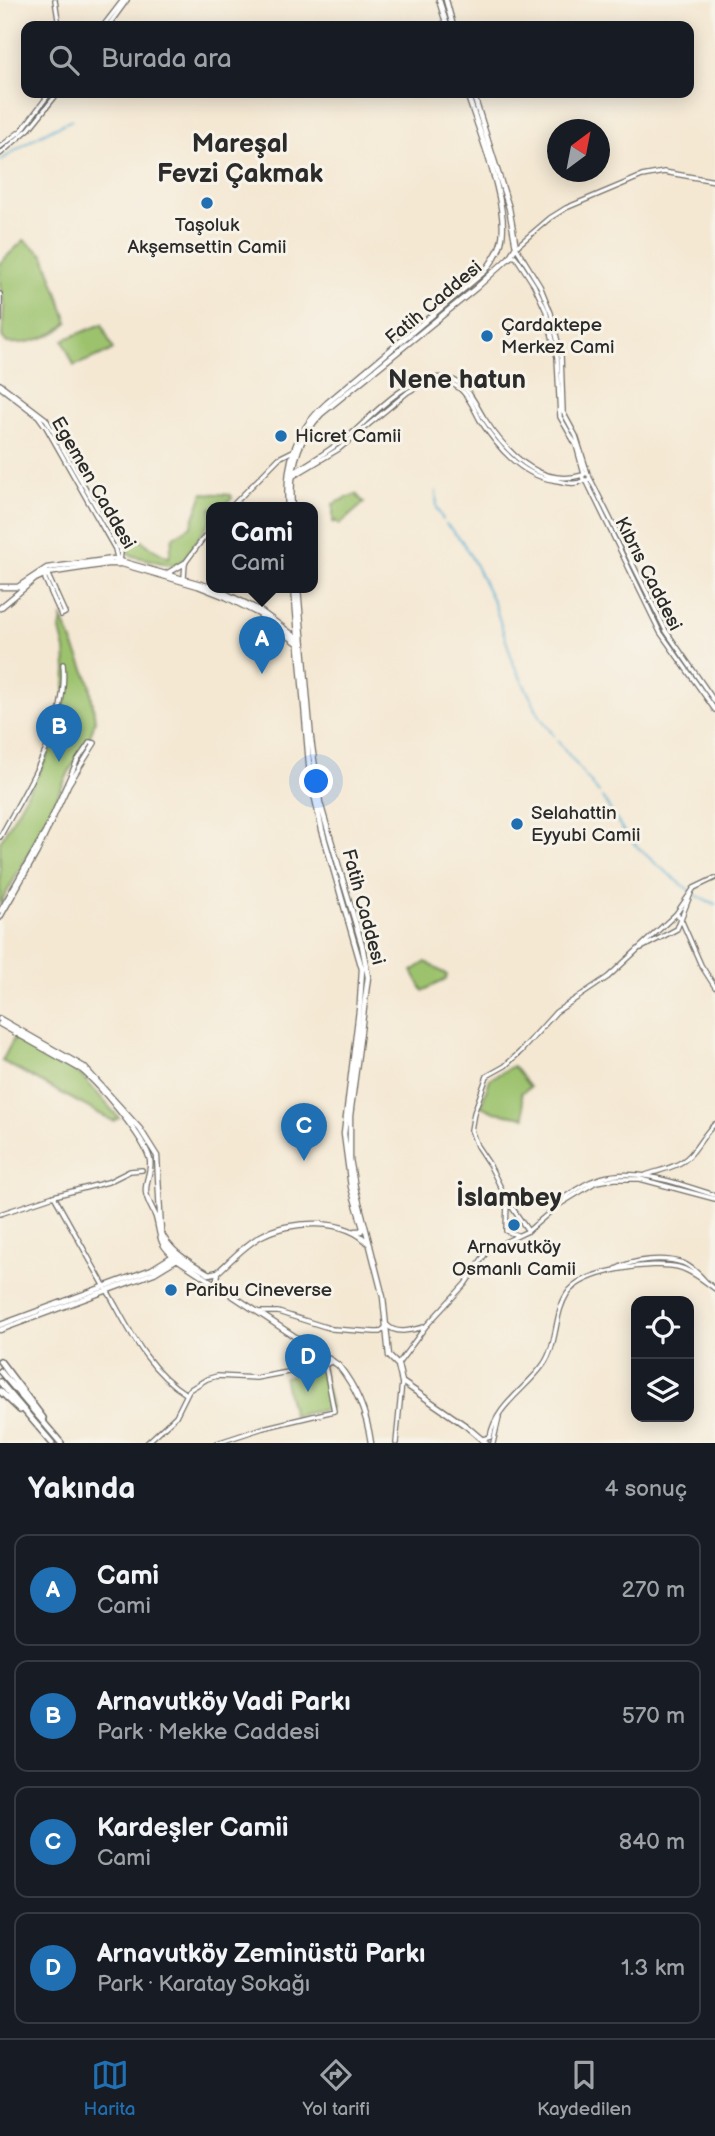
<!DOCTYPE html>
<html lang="tr">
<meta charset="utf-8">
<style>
:root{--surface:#171b24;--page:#20242c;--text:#f1f3f6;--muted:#9ea1a6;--line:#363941;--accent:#1f6fb2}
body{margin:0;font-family:"Balsamiq Sans",sans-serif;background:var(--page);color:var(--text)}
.controls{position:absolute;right:21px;bottom:21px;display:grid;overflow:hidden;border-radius:14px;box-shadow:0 4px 18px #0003}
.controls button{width:63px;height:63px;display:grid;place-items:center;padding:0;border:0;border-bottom:2px solid var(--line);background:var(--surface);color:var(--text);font:35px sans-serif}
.compass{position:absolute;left:547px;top:119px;width:63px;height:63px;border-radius:50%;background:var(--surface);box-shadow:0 4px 18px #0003;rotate:32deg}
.you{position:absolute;left:317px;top:782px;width:24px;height:24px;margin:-18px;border:5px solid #fff;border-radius:50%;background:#1a73e8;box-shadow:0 0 0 10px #1a73e833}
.badge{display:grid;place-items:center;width:46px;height:46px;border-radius:50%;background:var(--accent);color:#fff;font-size:23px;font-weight:700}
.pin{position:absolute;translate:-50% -58px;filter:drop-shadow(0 2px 4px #0008)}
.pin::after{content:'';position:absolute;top:37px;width:24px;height:21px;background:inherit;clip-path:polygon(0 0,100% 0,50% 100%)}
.popup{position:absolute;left:206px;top:502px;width:112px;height:91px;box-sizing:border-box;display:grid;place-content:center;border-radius:14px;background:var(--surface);filter:drop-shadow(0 2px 5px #0005);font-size:23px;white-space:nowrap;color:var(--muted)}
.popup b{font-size:26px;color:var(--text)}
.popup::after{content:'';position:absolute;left:50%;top:100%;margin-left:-14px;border:14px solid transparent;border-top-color:var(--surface)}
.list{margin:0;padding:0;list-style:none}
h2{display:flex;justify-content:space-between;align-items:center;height:91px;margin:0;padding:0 28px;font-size:30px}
h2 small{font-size:23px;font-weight:400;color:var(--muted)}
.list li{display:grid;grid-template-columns:46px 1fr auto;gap:21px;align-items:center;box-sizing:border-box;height:112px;margin:0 14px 14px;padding:0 14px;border:2px solid var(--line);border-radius:14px}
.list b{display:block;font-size:26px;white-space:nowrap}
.list p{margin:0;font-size:23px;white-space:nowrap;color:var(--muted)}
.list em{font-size:23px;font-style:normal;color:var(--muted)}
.icon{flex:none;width:38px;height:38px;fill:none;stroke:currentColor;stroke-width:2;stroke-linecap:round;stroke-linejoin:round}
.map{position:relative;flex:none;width:715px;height:1443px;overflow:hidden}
.search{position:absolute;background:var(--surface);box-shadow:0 4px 18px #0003;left:21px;right:21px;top:21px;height:77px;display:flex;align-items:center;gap:18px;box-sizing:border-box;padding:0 24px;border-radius:14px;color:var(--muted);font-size:26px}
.sheet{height:595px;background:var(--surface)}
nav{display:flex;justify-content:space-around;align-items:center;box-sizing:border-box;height:98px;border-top:2px solid var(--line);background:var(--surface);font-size:19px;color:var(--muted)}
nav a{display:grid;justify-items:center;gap:4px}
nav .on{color:var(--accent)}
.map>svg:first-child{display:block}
.green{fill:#9cc26d;stroke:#64764c;stroke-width:2}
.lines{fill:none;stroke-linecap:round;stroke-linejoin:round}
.stream{stroke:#56add2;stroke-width:2}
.tertiary-casing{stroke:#716d66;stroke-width:6}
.secondary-casing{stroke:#716d66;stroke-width:6}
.primary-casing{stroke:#716d66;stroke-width:7}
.trunk-casing{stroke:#716d66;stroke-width:8}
.tertiary{stroke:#fff;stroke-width:3.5}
.secondary{stroke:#fff;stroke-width:3.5}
.primary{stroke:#fff;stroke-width:4.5}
.trunk{stroke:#fff;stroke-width:5}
.poi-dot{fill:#1f6fb2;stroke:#f7f3e8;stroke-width:2.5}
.labels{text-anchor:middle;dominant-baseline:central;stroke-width:6;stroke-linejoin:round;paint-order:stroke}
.poi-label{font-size:19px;fill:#2b2b2b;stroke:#f7f3e8;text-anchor:start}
.street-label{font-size:19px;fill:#2b2b2b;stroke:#f7f3e8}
.district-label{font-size:26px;font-weight:bold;fill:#2b2b2b;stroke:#f7f3e8}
</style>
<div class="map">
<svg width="715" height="1443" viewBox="0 0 715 1443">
<rect width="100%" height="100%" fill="#f7f3e8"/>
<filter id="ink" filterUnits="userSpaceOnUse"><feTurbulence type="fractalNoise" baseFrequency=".0143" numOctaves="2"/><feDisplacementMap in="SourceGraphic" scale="14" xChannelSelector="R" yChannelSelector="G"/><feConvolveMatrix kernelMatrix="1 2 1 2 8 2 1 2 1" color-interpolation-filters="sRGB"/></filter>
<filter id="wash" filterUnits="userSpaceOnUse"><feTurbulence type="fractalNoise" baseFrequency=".00686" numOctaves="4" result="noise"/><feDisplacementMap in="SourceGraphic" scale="28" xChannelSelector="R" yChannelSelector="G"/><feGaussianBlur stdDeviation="1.57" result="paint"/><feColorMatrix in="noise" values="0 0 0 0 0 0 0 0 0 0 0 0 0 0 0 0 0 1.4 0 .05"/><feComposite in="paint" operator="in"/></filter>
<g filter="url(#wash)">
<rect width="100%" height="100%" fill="#f4e8d3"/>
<path class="green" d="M24,240L44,255L68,322C55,337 26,345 7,343L2,337L4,304L0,285V263Z
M102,324L113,350L74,366L63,340Z
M203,493L231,495L232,498L221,508H211V520L183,561L175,566L133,556L125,550L110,525L116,521L153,549L169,558L173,537L191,526Z
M356,494L364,503L339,525L336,521L333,523V504Z
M62,618L90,683L95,721L89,740L71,768L35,842L0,905V842L48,756L64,705L66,671L65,650L60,630Z
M426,962L447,975L446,979L423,991L412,971Z
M14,1038L82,1076L119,1118L113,1121L2,1061Z
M513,1066L530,1087L521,1093L525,1117L494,1112L481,1106L490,1079Z
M322,1369L331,1408L293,1416L284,1377Z"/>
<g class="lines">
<path class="stream" d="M0,161C23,144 45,131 72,120
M436,491L437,508L443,520
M446,524L462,541L475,564L494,603L514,665L541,718L554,736
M557,740L599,793
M602,797L628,838L655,863L689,890
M695,895L715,904"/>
</g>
</g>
<g filter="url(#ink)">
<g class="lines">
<defs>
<path id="tertiary" d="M55,0L59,26
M0,294V320
M0,384L46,419L117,543L121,552L120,562
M0,387L38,416L46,427L115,549L118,562
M292,473C312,462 331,449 350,435C376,413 411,369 450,379C468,384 475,404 484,418C506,452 539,488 583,475
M292,477L339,449L408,392C422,383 444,377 459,388C469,396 474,409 480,420C497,446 520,475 553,480C564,482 575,486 585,480
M230,508L279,458L293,451
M184,578L185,563L211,528
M0,837C28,785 69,724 63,664
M676,914L694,888L715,878
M641,948L677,929L691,893
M646,1175C660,1170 679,1167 689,1156C699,1146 704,1133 715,1124
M507,1202L506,1231L517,1235
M0,1214L54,1196L105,1287
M528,1231L507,1200L489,1164L477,1146L471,1130L474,1113L487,1076L505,1066L520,1052L556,1012L608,977L676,914L680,917L701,965L715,987
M107,1290C129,1329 147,1370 186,1394
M258,1312H278L332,1329L375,1332H380L387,1326
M217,1443L263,1428L334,1411L325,1365
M396,1443L402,1382"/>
<path id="secondary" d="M103,26L123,0
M108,26L127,0
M0,147L22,130L50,93
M0,154L29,129L58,93
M511,257L515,256L518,260L534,285L546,311L557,357L560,417L576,445L584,474
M582.5 477a3.5 3.5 0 1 1 7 0a3.5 3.5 0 1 1-7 0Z
M588,474L576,436L563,412L561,355L551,313L540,286L516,247L550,218L566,208L642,176L664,172L715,181
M590,478L666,631L715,702
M586,480L660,632L715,710
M45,569L47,573L65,613L61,615L45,579Z
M0,911L45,832L77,761L90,742L95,743L69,784L37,853L0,918
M54,1196L108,1182L130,1171L142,1170
M558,1204C563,1197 571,1193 579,1188C621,1160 671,1182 715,1195
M616,1269C633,1259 664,1257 683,1263C692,1267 699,1274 705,1281
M387,1325C396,1335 412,1330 424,1327
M398,1364L426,1326L465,1284L488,1250L528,1231L557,1206L596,1182L615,1179H640L715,1199
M483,1439L490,1437C495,1406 526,1389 543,1365C558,1344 554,1314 567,1294C582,1270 653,1261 678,1267C691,1270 705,1281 715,1289
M147,1443L176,1416L189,1390L207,1379L217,1376L256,1378L325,1365L333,1361
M493,1443L499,1417"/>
<path id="primary" d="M439,0L447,26
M446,0L453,26
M288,508C285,464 294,433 327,403L485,271C492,262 498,254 501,243C511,208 478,129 467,93
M292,508C289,473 297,439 321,414L476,288L509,258L516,247L509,208L473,93
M168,573L185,563
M0,587H18L47,568L113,559L211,587
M214,588L259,610L297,638
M294,588L310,776L322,830L362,969L360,1002L344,1134L351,1187L363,1228L361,1231H355
M298,588L311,739L320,803L362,945L368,977L350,1116V1159L355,1187L383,1297L389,1356L398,1365L402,1382L466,1426L486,1443
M0,608L35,579L48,573L107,564H122L198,586L226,597L259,614L299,644
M0,1019L84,1067L140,1129L157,1156L161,1232C170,1253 190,1262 209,1274L218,1272
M0,1024L82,1070C100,1085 145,1138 150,1160C152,1171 145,1181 146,1192C147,1201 153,1209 156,1217C162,1239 157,1242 177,1259L338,1365C356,1387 367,1415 371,1443
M220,1286L217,1280L218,1272C231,1260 245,1245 261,1236C290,1220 346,1217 370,1245
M0,1325L152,1269L173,1256
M0,1330L154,1273L177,1259"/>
<path id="trunk" d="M0,1361L43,1418
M0,1371L61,1443
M0,1382L52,1443
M0,1391L20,1410"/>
</defs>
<use href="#tertiary" class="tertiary-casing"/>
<use href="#secondary" class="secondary-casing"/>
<use href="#primary" class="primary-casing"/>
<use href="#trunk" class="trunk-casing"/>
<use href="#tertiary" class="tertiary"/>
<use href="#secondary" class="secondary"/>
<use href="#primary" class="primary"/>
<use href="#trunk" class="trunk"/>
</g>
</g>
<g class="poi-dot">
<circle cx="207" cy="203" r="7"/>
<circle cx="487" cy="336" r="7"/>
<circle cx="281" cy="436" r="7"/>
<circle cx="517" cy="824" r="7"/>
<circle cx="514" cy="1225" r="7"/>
<circle cx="171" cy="1290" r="7"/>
</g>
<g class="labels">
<g class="poi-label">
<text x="207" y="225" text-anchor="middle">Taşoluk<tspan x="207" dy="22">Akşemsettin Camii</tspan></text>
<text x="501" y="325">Çardaktepe<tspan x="501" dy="22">Merkez Cami</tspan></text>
<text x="295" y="436">Hicret Camii</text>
<text x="531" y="813">Selahattin<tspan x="531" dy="22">Eyyubi Camii</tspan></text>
<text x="514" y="1247" text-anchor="middle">Arnavutköy<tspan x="514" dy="22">Osmanlı Camii</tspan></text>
<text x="185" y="1290">Paribu Cineverse</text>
</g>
<g class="street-label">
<text transform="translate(434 303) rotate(-40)">Fatih Caddesi</text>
<text transform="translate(93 483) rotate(60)">Egemen Caddesi</text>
<text transform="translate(648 574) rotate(63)">Kıbrıs Caddesi</text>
<text transform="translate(363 907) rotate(75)">Fatih Caddesi</text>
</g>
<g class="district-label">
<text x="240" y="144">Mareşal<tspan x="240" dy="30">Fevzi Çakmak</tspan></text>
<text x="457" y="380">Nene hatun</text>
<text x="509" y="1198">İslambey</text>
</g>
</g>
</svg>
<div class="controls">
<button><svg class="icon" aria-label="locate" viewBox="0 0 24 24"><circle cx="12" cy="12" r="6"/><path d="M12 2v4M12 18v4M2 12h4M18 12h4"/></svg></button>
<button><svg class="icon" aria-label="layers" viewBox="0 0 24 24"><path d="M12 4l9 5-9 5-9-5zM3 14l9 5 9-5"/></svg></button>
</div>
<svg class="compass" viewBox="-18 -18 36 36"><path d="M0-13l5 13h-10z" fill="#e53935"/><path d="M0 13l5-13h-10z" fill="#9ea1a6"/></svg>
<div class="you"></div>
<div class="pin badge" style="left:262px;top:674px">A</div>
<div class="popup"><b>Cami</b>Cami</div>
<div class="pin badge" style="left:59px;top:762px">B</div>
<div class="pin badge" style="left:304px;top:1161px">C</div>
<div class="pin badge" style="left:308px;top:1392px">D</div>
<div class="search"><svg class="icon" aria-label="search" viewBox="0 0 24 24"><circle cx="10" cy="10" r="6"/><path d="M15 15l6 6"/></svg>Burada ara</div>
</div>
<section class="sheet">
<h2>Yakında<small>4 sonuç</small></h2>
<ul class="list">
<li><span class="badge">A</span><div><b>Cami</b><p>Cami</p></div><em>270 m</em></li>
<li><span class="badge">B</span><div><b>Arnavutköy Vadi Parkı</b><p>Park · Mekke Caddesi</p></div><em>570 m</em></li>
<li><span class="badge">C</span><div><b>Kardeşler Camii</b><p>Cami</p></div><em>840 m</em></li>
<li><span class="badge">D</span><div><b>Arnavutköy Zeminüstü Parkı</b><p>Park · Karatay Sokağı</p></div><em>1.3 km</em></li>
</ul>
</section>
<nav>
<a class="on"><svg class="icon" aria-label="map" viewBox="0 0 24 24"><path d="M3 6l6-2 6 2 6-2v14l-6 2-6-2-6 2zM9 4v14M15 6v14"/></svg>Harita</a>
<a><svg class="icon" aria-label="directions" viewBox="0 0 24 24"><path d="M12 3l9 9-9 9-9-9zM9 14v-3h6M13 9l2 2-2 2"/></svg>Yol tarifi</a>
<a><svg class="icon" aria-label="saved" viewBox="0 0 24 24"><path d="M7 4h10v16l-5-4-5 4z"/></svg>Kaydedilen</a>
</nav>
